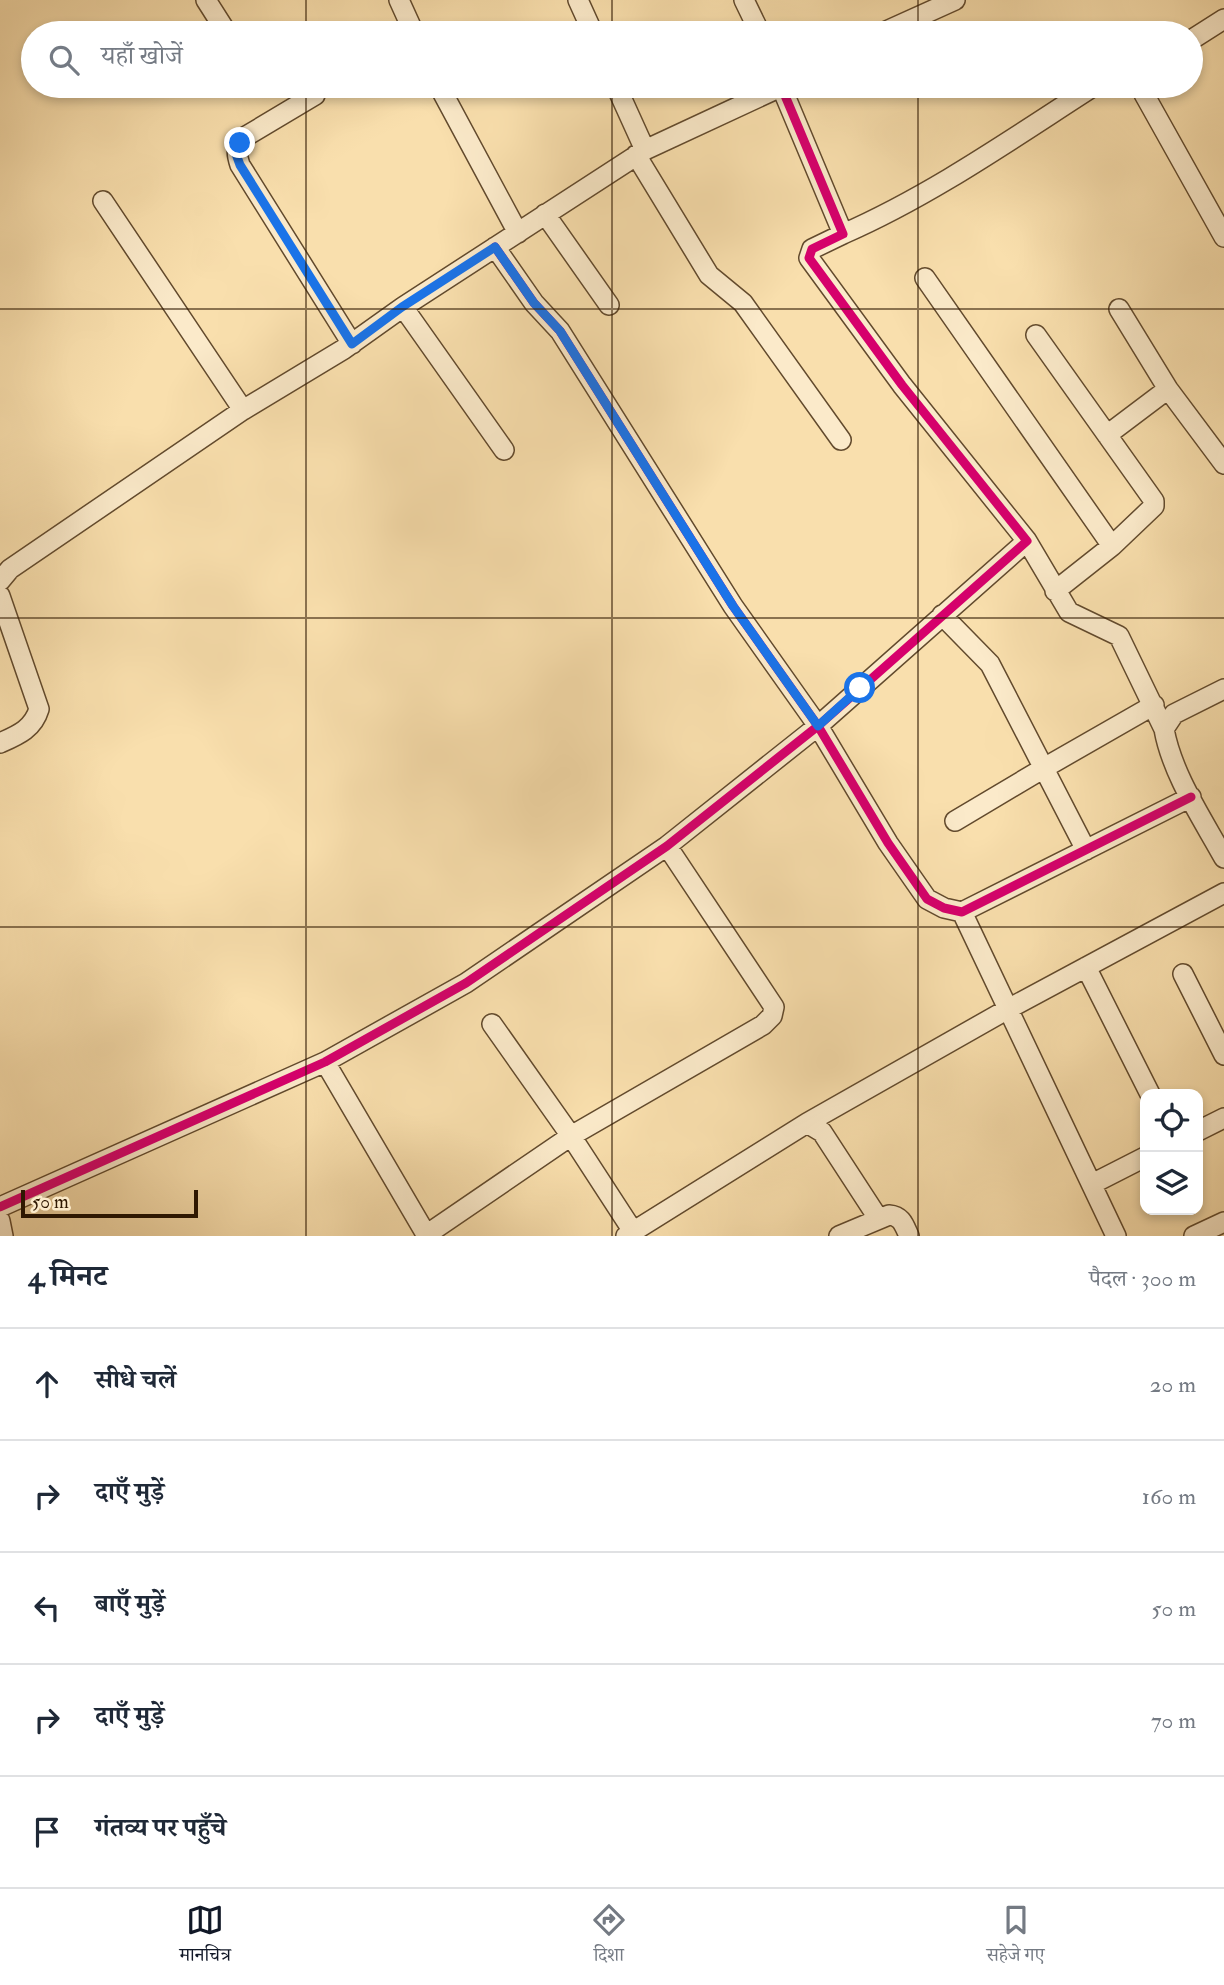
<!DOCTYPE html>
<html lang="hi">
<meta charset="utf-8">
<style>
:root{--surface:#fff;--page:#f6f6f7;--text:#1f2937;--muted:#747a83;--line:#e0e1e3;--accent:#111827}
body{margin:0;font-family:"IM FELL Double Pica","Noto Serif Devanagari",serif;background:var(--page);color:var(--text)}
.controls{position:absolute;right:21px;bottom:21px;display:grid;overflow:hidden;border-radius:14px;box-shadow:0 4px 10px #0003}
.controls button{width:63px;height:63px;display:grid;place-items:center;padding:0;border:0;border-bottom:2px solid var(--line);background:var(--surface);color:var(--text);font:35px sans-serif}
.scale{position:absolute;left:21px;bottom:18px;width:177px;box-sizing:border-box;padding-left:7px;border:4px solid #2f1802;border-top:0;font-size:19px;line-height:24px;white-space:nowrap;color:#2f1802;-webkit-text-stroke:5px #fbeaca;paint-order:stroke}
.stop{position:absolute;width:21px;height:21px;margin:-16px;border:5px solid #1a73e8;border-radius:50%;background:#fff}
.stop.end{background:#1a73e8;border-color:#fff;box-shadow:0 2px 7px #0008}
.list{margin:0;padding:0;list-style:none}
h2{display:flex;justify-content:space-between;align-items:center;height:91px;margin:0;padding:0 28px;font-size:30px}
h2 small{font-size:23px;font-weight:400;color:var(--muted)}
.list li{display:grid;grid-template-columns:46px 1fr auto;gap:21px;align-items:center;box-sizing:border-box;height:112px;padding:0 28px;border-top:2px solid var(--line)}
.list b{display:block;font-size:26px;white-space:nowrap}
.list em{font-size:23px;font-style:normal;color:var(--muted)}
.icon{flex:none;width:38px;height:38px;fill:none;stroke:currentColor;stroke-width:2;stroke-linecap:round;stroke-linejoin:round}
.map{position:relative;flex:none;width:1224px;height:1236px;overflow:hidden}
.search{position:absolute;background:var(--surface);box-shadow:0 4px 10px #0003;left:21px;right:21px;top:21px;height:77px;display:flex;align-items:center;gap:18px;box-sizing:border-box;padding:0 24px;border-radius:38px;color:var(--muted);font-size:26px}
.sheet{height:651px;background:var(--surface)}
nav{display:flex;justify-content:space-around;align-items:center;box-sizing:border-box;height:98px;border-top:2px solid var(--line);background:var(--surface);font-size:19px;color:var(--muted)}
nav a{display:grid;justify-items:center;gap:4px}
nav .on{color:var(--accent)}
.map>svg:first-child{display:block}
.lines{fill:none;stroke-linecap:round;stroke-linejoin:round}
.minor-casing{stroke:#624a2d;stroke-width:22}
.minor{stroke:#fbeaca;stroke-width:19}
.cycleway-casing{stroke:#fbeaca;stroke-width:13}
.cycleway{stroke:#d6006c;stroke-width:9}
.route{stroke:#1a73e8;stroke-width:9}
.grid{fill:none;stroke:#2f1802;stroke-width:2;stroke-opacity:0.55}
</style>
<div class="map">
<svg width="1224" height="1236" viewBox="0 0 1224 1236">
<rect width="100%" height="100%" fill="#f9dfad"/>
<filter id="stains"><feTurbulence type="fractalNoise" baseFrequency=".00286" numOctaves="4"/><feColorMatrix values="0 0 0 0 .2 0 0 0 0 .09 0 0 0 0 .02 0 0 0 .5 -.17"/></filter>
<radialGradient id="worn" r=".72"><stop offset=".6" stop-color="#630" stop-opacity="0"/><stop offset="1" stop-color="#630" stop-opacity=".3"/></radialGradient>
<g class="lines">
<defs>
<path id="minor" d="M206,0L227,33
M399,0L414,33
M578,0L593,33
M744,0L760,33
M882,33L955,0
M1191,40L1224,19
M439,86L518,233
M616,86L645,150
M1143,86L1144,94L1224,237
M315,95L243,138C236,148 236,153 240,165L352,344
M636,155L709,275L743,303L841,440
M103,201L243,410
M545,214L609,305
M843,234C932,195 1013,138 1094,86
M495,247L534,303L560,331L733,606L818,726L888,843L927,899L944,908L962,912L1191,797
M925,278L1112,546
M403,307L504,450
M1119,309L1168,389L1224,464
M1036,335L1154,501V506L1112,546L1055,591
M1107,435L1168,389
M1027,541L1069,612L1119,636L1164,729
M0,581L10,569L243,410L344,349L403,307L645,150L772,91L775,86
M0,596L39,709C33,729 18,735 0,743
M942,615L990,664L1086,850
M1224,689L1174,714L1164,729C1172,774 1202,818 1224,858
M955,821L1044,768L1154,705
M962,912L1116,1236
M1086,967L1150,1094
M1183,974L1224,1055
M492,1024L571,1136L636,1236
M325,1062L427,1236
M807,1123L1008,1009L1224,893
M1198,1131L1224,1118
M1092,1184L1145,1157
M0,1207L325,1062L466,983L667,846L818,726L1027,541L902,385L809,258L812,249L843,234L781,86
M0,1221L3,1236
M426,1235L571,1136L763,1025L772,1016L774,1007L667,846
M626,1236L807,1123L822,1132L878,1218
M839,1236L889,1215C902,1216 904,1225 909,1236
M1194,1236L1224,1222"/>
</defs>
<use href="#minor" class="minor-casing"/>
<use href="#minor" class="minor"/>
<defs>
<path id="cycleway" d="M495,247L534,303L560,331L733,606L818,726L888,843L927,899L944,908L962,912L1191,797
M0,1207L325,1062L466,983L667,846L818,726L1027,541L902,385L809,258L812,249L843,234L781,86"/>
</defs>
<use href="#cycleway" class="cycleway-casing"/>
<use href="#cycleway" class="cycleway"/>
</g>
<g class="lines">
<path class="route" d="M240,143L236,154L240,165L352,344L402,307L495,247L534,303L560,331L733,606L818,726L860,688"/>
</g>
<path class="grid" d="M306,0V33M612,0V33M918,0V33M306,86V1236M612,86V1236M918,86V1236M0,309H1224M0,618H1224M0,927H1224"/>
<rect width="100%" height="100%" filter="url(#stains)"/>
<rect width="100%" height="100%" fill="url(#worn)"/>
</svg>
<div class="controls">
<button><svg class="icon" aria-label="locate" viewBox="0 0 24 24"><circle cx="12" cy="12" r="6"/><path d="M12 2v4M12 18v4M2 12h4M18 12h4"/></svg></button>
<button><svg class="icon" aria-label="layers" viewBox="0 0 24 24"><path d="M12 4l9 5-9 5-9-5zM3 14l9 5 9-5"/></svg></button>
</div>
<div class="scale">50 m</div>
<div class="stop" style="left:860px;top:688px"></div>
<div class="stop end" style="left:240px;top:143px"></div>
<div class="search"><svg class="icon" aria-label="search" viewBox="0 0 24 24"><circle cx="10" cy="10" r="6"/><path d="M15 15l6 6"/></svg>यहाँ खोजें</div>
</div>
<section class="sheet">
<h2>4 मिनट<small>पैदल · 300 m</small></h2>
<ul class="list">
<li><svg class="icon" aria-label="ahead" viewBox="0 0 24 24"><path d="M12 20V5M6 11l6-6 6 6"/></svg><div><b>सीधे चलें</b></div><em>20 m</em></li>
<li><svg class="icon" aria-label="right" viewBox="0 0 24 24"><path d="M7 20v-9h11M14 6l5 5-5 5"/></svg><div><b>दाएँ मुड़ें</b></div><em>160 m</em></li>
<li><svg class="icon" aria-label="left" viewBox="0 0 24 24"><path d="M17 20v-9H6M10 6l-5 5 5 5"/></svg><div><b>बाएँ मुड़ें</b></div><em>50 m</em></li>
<li><svg class="icon" aria-label="right" viewBox="0 0 24 24"><path d="M7 20v-9h11M14 6l5 5-5 5"/></svg><div><b>दाएँ मुड़ें</b></div><em>70 m</em></li>
<li><svg class="icon" aria-label="arrive" viewBox="0 0 24 24"><path d="M6 21V4h12l-3 4 3 4H6"/></svg><div><b>गंतव्य पर पहुँचे</b></div></li>
</ul>
</section>
<nav>
<a class="on"><svg class="icon" aria-label="map" viewBox="0 0 24 24"><path d="M3 6l6-2 6 2 6-2v14l-6 2-6-2-6 2zM9 4v14M15 6v14"/></svg>मानचित्र</a>
<a><svg class="icon" aria-label="directions" viewBox="0 0 24 24"><path d="M12 3l9 9-9 9-9-9zM9 14v-3h6M13 9l2 2-2 2"/></svg>दिशा</a>
<a><svg class="icon" aria-label="saved" viewBox="0 0 24 24"><path d="M7 4h10v16l-5-4-5 4z"/></svg>सहेजे गए</a>
</nav>
